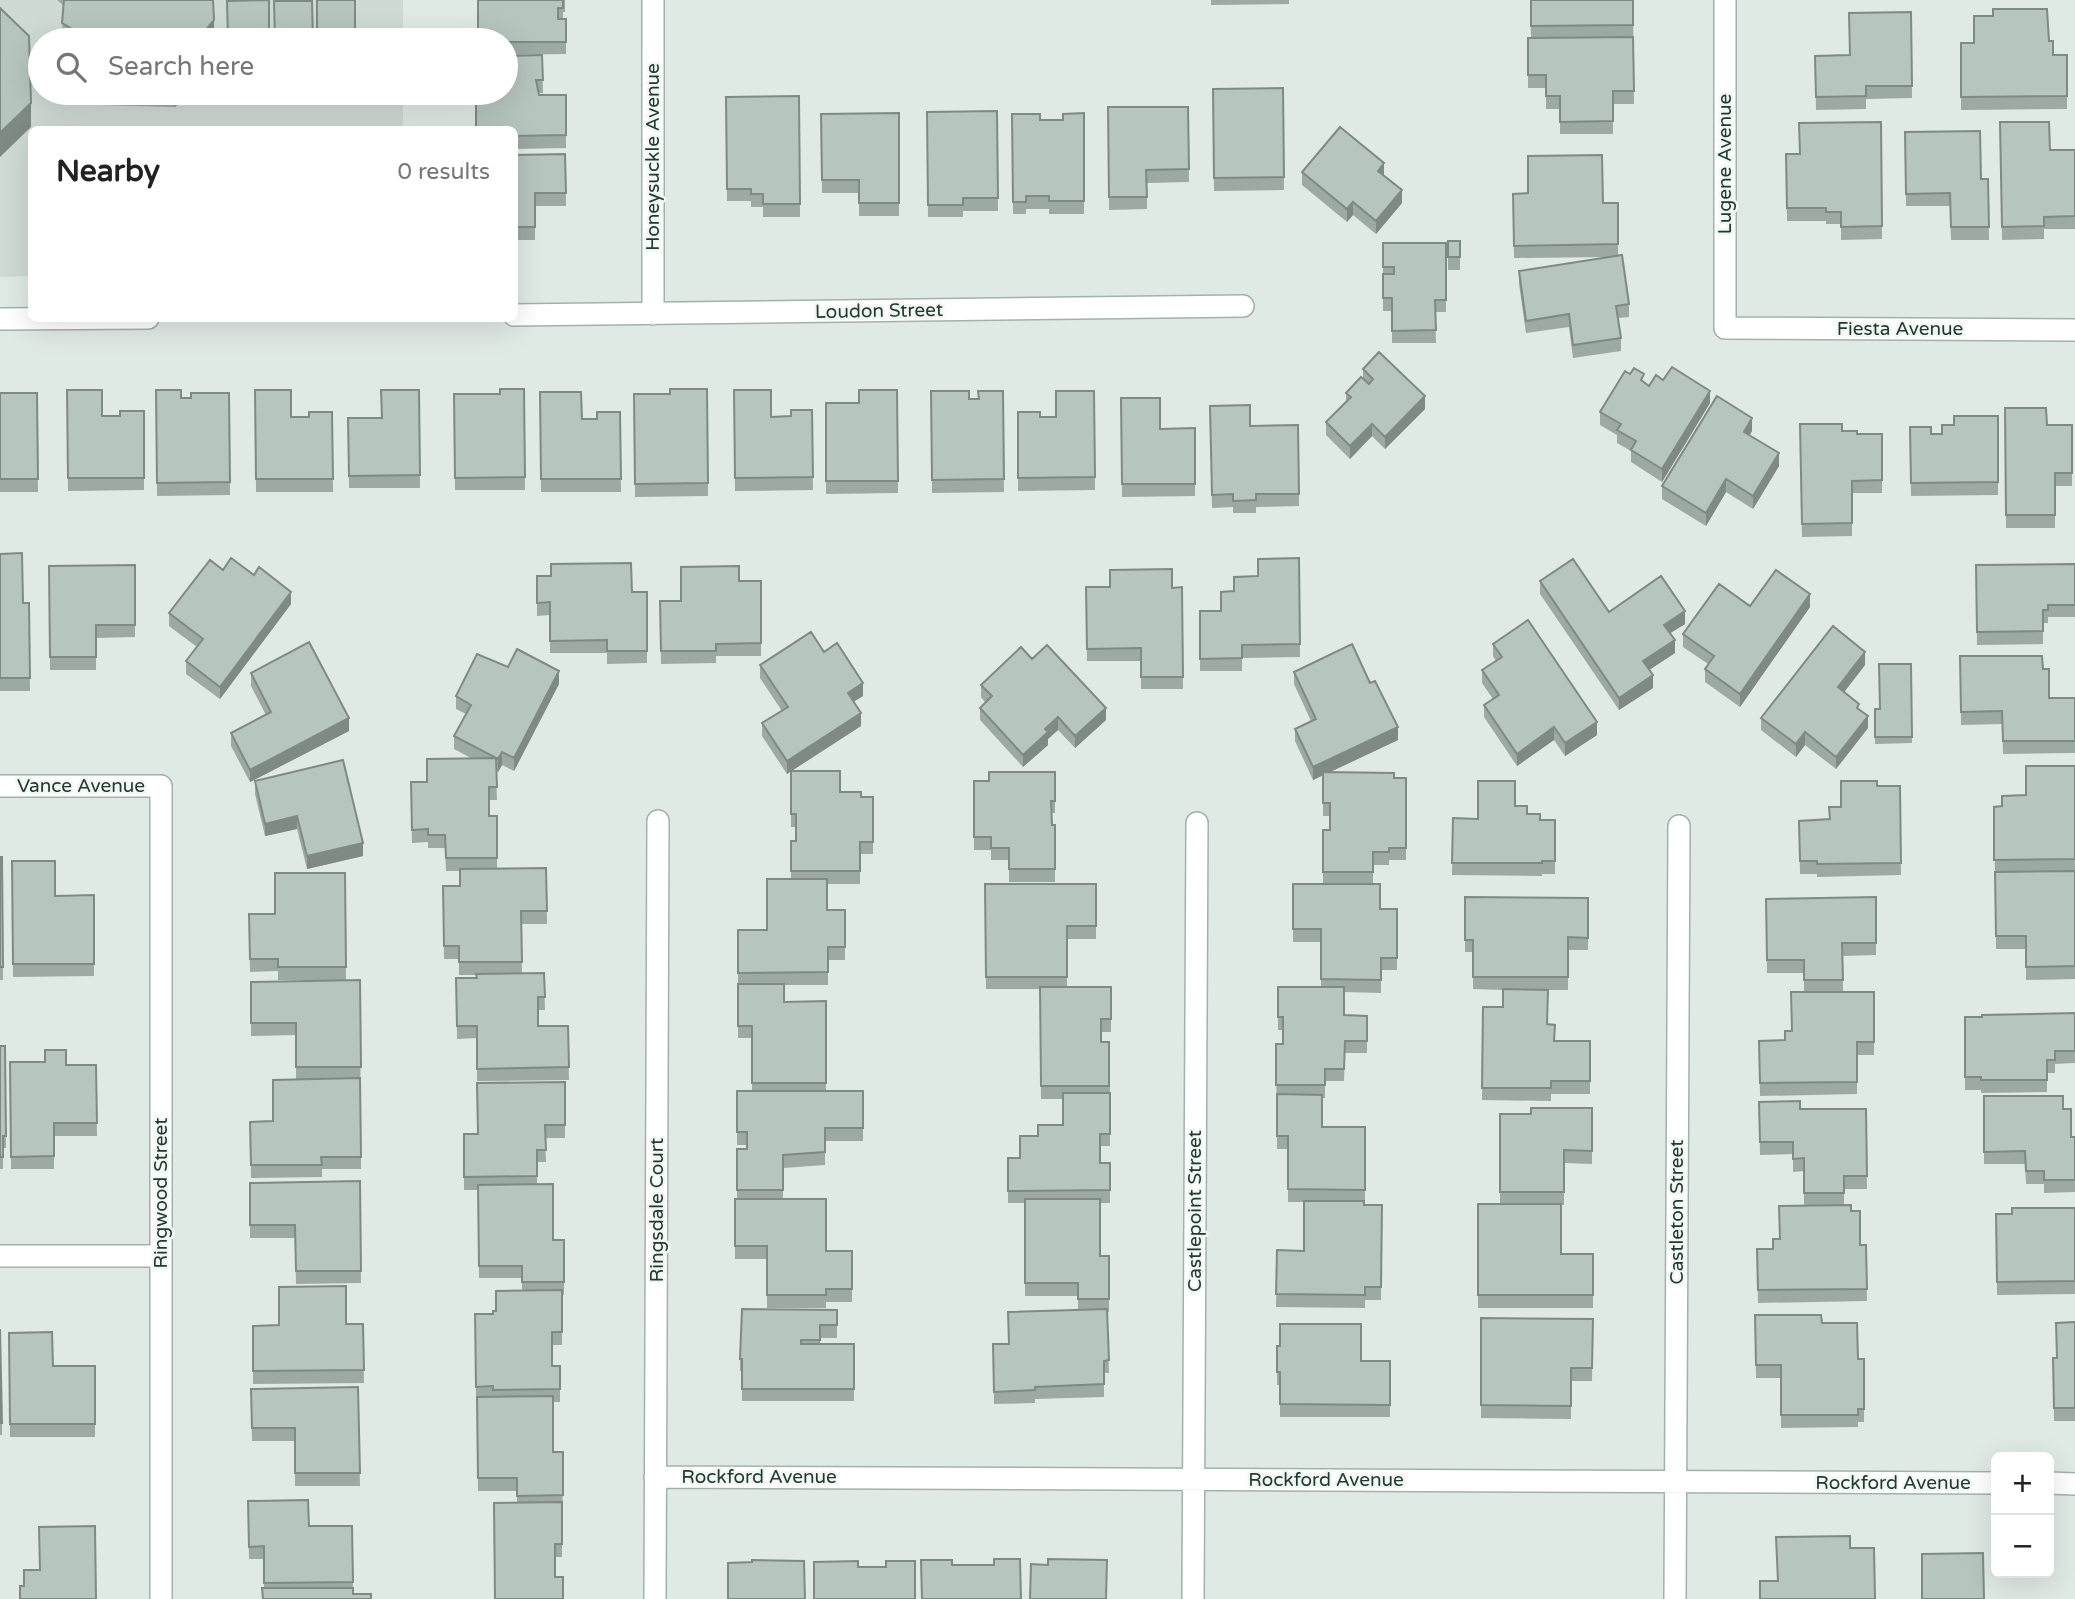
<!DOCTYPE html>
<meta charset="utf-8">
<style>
:root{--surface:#fff;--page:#f6f6f6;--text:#222;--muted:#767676;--line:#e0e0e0}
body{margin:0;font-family:"Varela Round",sans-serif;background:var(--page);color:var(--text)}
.controls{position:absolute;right:21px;bottom:21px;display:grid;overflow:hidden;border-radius:10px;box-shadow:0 7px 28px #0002}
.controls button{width:63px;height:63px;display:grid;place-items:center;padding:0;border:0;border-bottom:2px solid var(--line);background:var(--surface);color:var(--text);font:35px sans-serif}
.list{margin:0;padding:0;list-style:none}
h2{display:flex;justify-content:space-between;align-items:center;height:91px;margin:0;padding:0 28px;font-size:30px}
h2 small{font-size:23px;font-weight:400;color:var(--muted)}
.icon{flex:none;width:38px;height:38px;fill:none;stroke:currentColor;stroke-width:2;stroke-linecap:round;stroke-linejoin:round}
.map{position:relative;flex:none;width:2075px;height:1599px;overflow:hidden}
.search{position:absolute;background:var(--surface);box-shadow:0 7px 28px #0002;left:28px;top:28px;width:490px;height:77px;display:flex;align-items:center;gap:18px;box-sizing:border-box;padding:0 24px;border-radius:38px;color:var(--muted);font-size:26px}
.panel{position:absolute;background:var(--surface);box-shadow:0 7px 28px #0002;left:28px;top:126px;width:490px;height:196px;border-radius:10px}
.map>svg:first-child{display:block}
.built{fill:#cfdad4}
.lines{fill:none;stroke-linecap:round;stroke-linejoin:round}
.street-casing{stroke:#a3b1ac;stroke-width:24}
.street{stroke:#fff;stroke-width:21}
.wall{fill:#9da9a3}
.shaded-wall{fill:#7f8a85}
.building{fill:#b6c5be;stroke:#7f8a85;stroke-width:2}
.labels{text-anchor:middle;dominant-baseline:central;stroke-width:5;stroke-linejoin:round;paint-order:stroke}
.street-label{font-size:19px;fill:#223932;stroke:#f1f7f3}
</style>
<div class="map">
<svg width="2075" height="1599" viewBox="0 0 2075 1599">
<rect width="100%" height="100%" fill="#e0eae5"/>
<path class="built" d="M0,0H403V40H40V93H403V129L32,130L31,276L0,277Z"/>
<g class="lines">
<defs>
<path id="street" d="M1725,0V328L2075,330
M653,314V0
M514,315L1243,306
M0,319L148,318
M0,786H161V1599
M0,1256H161
M655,1477L1996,1483
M2049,1483L2075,1484
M655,1599L658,821
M1193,1599L1197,823
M1675,1599L1679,826"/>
</defs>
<use href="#street" class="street-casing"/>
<use href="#street" class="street"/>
</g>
<path class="wall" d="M57,0H213L214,40H62L63,5Z
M478,0H565V12H563V19H566V54L506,55V40Z
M1211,0H1289V4L1211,5Z
M1530,0H1633L1634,104H1613V134H1560V109H1546V88H1528V38H1531Z
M1911,12L1912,98L1866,99V109L1816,110L1815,56L1849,55Z
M2049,41L2053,55H2067V109L1961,110V43Z
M542,55L543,93H539V95H566V148L514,149V130Z
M1283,88L1284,190L1214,191L1213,89Z
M82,93H189L175,107L97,105Z
M317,93H356V94L317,95Z
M799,96L800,217H763V207H751V201H727L726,97Z
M1108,107H1188L1189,182L1147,183V209L1109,210Z
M997,111L998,211H963V217H928L927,112Z
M899,113V216H859V193H822L821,114Z
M1084,113V214H1049V209H1026V214H1013L1012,114L1040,120H1063Z
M1881,122L1882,239L1841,240V224H1826V221H1787L1786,154H1799Z
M2000,122L2050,150H2075V229H2044V239L2002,240Z
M1905,132L1981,179H1988L1989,240H1951L1950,206H1906Z
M565,154L566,206H535V240H514V155Z
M1302,172L1384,176L1402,203L1376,234L1353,215L1347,222L1302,185Z
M1513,194L1603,203H1618V256L1629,304V317L1618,318L1621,338V351L1573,358L1569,327L1526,333L1519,284V271L1607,257L1514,258Z
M1448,241H1460V270H1448Z
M1383,243H1446V312H1435L1436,343H1392V311H1383Z
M1363,369L1425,409L1385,449L1372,436L1350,459L1326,435V422L1346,402V393L1363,379Z
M1663,380L1710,403L1662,482L1631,462V451L1617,443V435L1600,425V412L1644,383L1649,386Z
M524,389L525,490H455L454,394H500Z
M707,389L708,496L635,497L634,394H670Z
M67,390L102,416H120L144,411V490L68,491Z
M156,390L181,398H191L229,393L230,495L157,496Z
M255,390L291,417H309L332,412L333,492H256Z
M419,390L420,488H349L348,418H382Z
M734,390L771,417L791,416L812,410L813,490L735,491Z
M897,390L898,493L826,494V403H859Z
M931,391L969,399H978L1003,391L1004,492L932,493Z
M1094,391L1095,490L1018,491V412L1040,417H1056Z
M540,392L582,419H597L620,412L621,492H541Z
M0,393H37L38,492H0Z
M1121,398L1160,429L1195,428V496L1122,497Z
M1210,406L1250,426L1298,425L1299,506L1256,507V513H1233V507L1212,508Z
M2005,408L2047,425H2072V486H2055V528H2006Z
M1998,416V495L1911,496L1910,427L1931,434H1942L1954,425Z
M1800,424L1857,434H1882V493H1852V536L1802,537Z
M1752,431L1750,435L1779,466L1753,509L1726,492L1706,526L1662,499V486Z
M0,554L23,603H29L30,691H0Z
M1299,558L1300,657L1242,658V671H1200V611H1221L1234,591L1258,576Z
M2075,564V617H2048V623H2043V644L1977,645L1976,565Z
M135,565V637L96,638V670H50L49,566Z
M223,570L291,604L220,699L186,674V661L197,647L169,626V613Z
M537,576L632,592H647V663L607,664V653H550V615L537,616Z
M739,581H761V656H716V663L661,664L660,601H681Z
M1540,581L1609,612L1685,624L1670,633L1675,653L1649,670L1653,688L1619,710L1540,594Z
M1086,587H1182L1183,689H1141V661H1087Z
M1750,606L1810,607L1740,707L1705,682V669L1708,664L1683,647V634Z
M1493,644L1597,735L1565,756L1554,740L1517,766L1484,717V705L1493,699L1482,683V670L1496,661L1493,656Z
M824,652L863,696L853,702L861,726L791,771L840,792L861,797H873V854H860V884H827V910H845V960H828V985H784V1002L826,1001V1091H863V1141H825V1165L783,1168V1199L826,1251H852V1302H826V1308H767V1259H735V1199H737V1149H747V1145H737V1091H752V1038H738V930H767L791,879V841H796V827H791V771L787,774L762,736V723L782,711L760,678V665Z
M1960,656L2043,669L2049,698H2075V753L2003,754L2002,724L1961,725Z
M1032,659L1106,720L1075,748L1058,730L1048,739V745L1023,767L980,720V708L985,702L981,697V685Z
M1911,664L1912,743L1875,744V709H1879Z
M1865,665L1844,692L1859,709L1868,728L1836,769L1805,745L1796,757L1761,730V718Z
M508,667L559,684L514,771L502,765L498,772L496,771L497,800H489V816H497V869L546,868L547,924H521L522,973H544L545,1010H538V1026H568L569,1080L477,1081V1038L457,1039L456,978H476V975H459V959H444L443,886H460V871H446L445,848H428V842L412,843L411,782H427L473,759L454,749V736L466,714L456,709V696Z
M1294,672L1398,740L1330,772L1394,778H1406V860H1389V865H1373V884L1380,909H1397V970H1381V993L1344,992V1015L1367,1016V1053H1345L1344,1081H1325V1098H1322V1127H1365V1203H1364V1205H1382L1381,1300H1365V1308L1276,1307L1277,1250L1304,1251V1202H1288V1149H1277L1276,1044H1283V1030H1278V987H1321V942H1293V884H1323V830H1330V816H1323V775L1313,780L1295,741V729L1311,721L1294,684Z
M251,673L349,731L250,782L231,746V733L266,715L251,686Z
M2075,766V979L2026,980V949H1996L1994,807L2002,806L2026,795Z
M1055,772V813H1052V825H1055V882H1009V860H991V850H974V781H989Z
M255,781L363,856L307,869L297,829L265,836L255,794Z
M1877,786H1900L1901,875L1817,877V874H1800L1799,821L1829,819L1841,807Z
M1515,806L1527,814L1540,820H1555V874H1542V876L1452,875L1453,818L1478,819Z
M0,857H2L3,980H0Z
M12,861L55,896L94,895V976L13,977Z
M345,873L346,980H278V971L250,972L249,914H275Z
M985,884H1096V939H1067V987H1111V1032H1101V1042H1109L1110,1093V1146H1100V1163H1110V1203H1100V1256H1109V1312H1107L1109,1373H1104V1397L1035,1399V1403L994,1404L993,1344H1009L1078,1310V1296H1025V1203H1008V1158H1020L1038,1136L1063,1125V1099H1041L1040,989H986Z
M1465,897L1588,898V950H1568V990H1548L1547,1024L1555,1041H1590V1094H1551V1101L1482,1100L1483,1007H1503V990L1473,989V952H1465Z
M1766,899L1876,943V955L1843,956V992H1874V1055H1857V1094L1760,1096L1759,1041L1785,1040L1791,1031L1804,992V973H1767Z
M360,980L361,1169H322V1177L251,1178L250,1122L273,1121L296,1079V1035L251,1036V982Z
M2075,1013V1063L2055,1064V1073H2047V1092L1981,1093V1090H1965V1017Z
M0,1046H5L6,1148H3V1169H0Z
M10,1062L66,1065H96L97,1136H54V1169H11Z
M565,1082V1138H545L546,1162H537V1185L553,1240H564V1295H562V1345H552V1366H560V1402H553V1452H563L562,1557H555V1577L563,1599L517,1502V1491H478L477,1399H476L475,1314H493L522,1290V1278H479L478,1190H464V1134H478Z
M1984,1096L2063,1109L2071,1137H2075V1192L2044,1193V1184H2026L2025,1164H1984Z
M1759,1102L1800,1109H1866L1867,1189H1844V1205L1851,1211L1860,1245H1866L1867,1301L1758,1303L1757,1249H1773L1804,1205V1171L1793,1172V1154L1760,1155Z
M1592,1108V1164L1564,1163V1205H1561V1254H1593V1308H1478V1204H1500V1114H1531Z
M360,1181L361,1283L296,1284L295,1238H250V1183Z
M2075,1208V1294L1997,1295L1996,1214H2012Z
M837,1310V1338H820V1344H854V1401H742V1371H740V1359Z
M1755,1315L1822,1323L1858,1359L1864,1409V1422H1858V1427L1781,1428V1378H1756Z
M1481,1318L1593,1319L1592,1381H1571V1419L1481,1418Z
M2075,1322V1421H2054L2053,1358H2057Z
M363,1324L364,1383L253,1384V1326Z
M0,1329L2,1423V1435H0Z
M9,1333L53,1366H95V1437H10Z
M1277,1346L1361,1361H1390V1417H1280V1385H1277Z
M358,1387L360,1486H295V1441H252L251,1389Z
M248,1501L309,1526H352L353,1594L371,1599L264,1588V1559H249Z"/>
<path class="shaded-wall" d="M214,20V40H199V38Z
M175,93H189L175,107Z
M31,103V127L0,157V133Z
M1384,163V176L1378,171Z
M1402,190V203L1376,234V221Z
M1353,202V215L1347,222V209Z
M1710,391V403L1662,482V469Z
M1425,396V409L1385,449V437Z
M1752,418V431L1744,444V432Z
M1372,424V436L1350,459V446Z
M1779,453V466L1753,509V496Z
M1726,479V492L1706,526V513Z
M291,592V604L220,699V687Z
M1810,594V607L1740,707V694Z
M1685,611V624L1664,637V625Z
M1675,640V653L1643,674V661Z
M1865,652V665L1838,700V687Z
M559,671V684L514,771V758Z
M1653,675V688L1619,710V698Z
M863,683V696L848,705V693Z
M1106,708V720L1075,748V736Z
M861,713V726L787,774V761Z
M1868,716V728L1836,769V757Z
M1058,717V730L1048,739V745L1023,767V755L1045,729Z
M349,718V731L250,782V770Z
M1597,722V735L1565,756V743Z
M1398,727V740L1313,780V767Z
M1554,727V740L1517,766V754Z
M1805,732V745L1796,757V744Z
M502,752V765L498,772V759Z
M297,816V829L265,836V824Z
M363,843V856L307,869V856Z"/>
<path class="building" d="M64,0H213L214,20L199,38V40H77V32L62,23Z
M269,0V40H228L227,1Z
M317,0H355V40H317Z
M478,0H563V8H558V19H566V42H506V40H478Z
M1531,0H1633V25L1531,26Z
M274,1H312L313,40H275Z
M0,8L29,36L31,103L0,133Z
M1993,9H2047L2049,41H2053V55H2067V96L1961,97V43H1974V16H1993Z
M1911,12L1912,86H1866V96L1816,97L1815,56L1850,55L1849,13Z
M1633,37L1634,91H1613V121L1560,122V96H1546V75H1528V38Z
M542,55L543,80H536L539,95H566V135L514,136V130H476V93H506V56Z
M1283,88L1284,177L1214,178L1213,89Z
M799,96L800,204H763V194H751V189H727L726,97Z
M1108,107H1188L1189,169L1146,170L1147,197H1109Z
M997,111L998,198H963V205H928L927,112Z
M899,113V203H859V180H822L821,114Z
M1084,113V201H1049V196H1026V202H1013L1012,114H1040V120H1063V114Z
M1881,122L1882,226L1841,227V212H1826V208H1787L1786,154H1800L1799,123Z
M2000,122H2049L2050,150H2075V216L2044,217V226L2002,227Z
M1340,127L1384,163L1378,171L1402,190L1376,221L1353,202L1347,209L1302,172Z
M1980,131L1981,179H1988L1989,227H1951L1950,193L1906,194L1905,132Z
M565,154L566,193H535V227H514V155Z
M1602,155L1603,203H1618V244L1514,246L1513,194L1528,193V156Z
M1448,241H1460V257H1448Z
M1383,243H1446V300H1435L1436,330L1392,331V298H1383V274H1394V267H1383Z
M1622,255L1629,304L1616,306L1621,338L1573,345L1569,314L1526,321L1519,271Z
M1379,352L1425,396L1385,437L1372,424L1350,446L1326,422L1351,397L1346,393L1361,377L1369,384L1373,379L1363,369Z
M1672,367L1710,391L1662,469L1631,450L1636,441L1617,430L1621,424L1600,412L1625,371L1630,374L1634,368L1644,374L1641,380L1649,386L1656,375L1663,380Z
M500,389H524L525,477L455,478L454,394H500Z
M670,389H707L708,483L635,484L634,394H670Z
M67,390H102V416H120V411H144V478H68Z
M156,390H181V398H191V393H229L230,482L157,483Z
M255,390H291V417H309V412H332L333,479H256Z
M381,390H419L420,475L349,476L348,418H382Z
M734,390H771V417L791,416V410H812L813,477L735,478Z
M859,390H897L898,481H826V403H859Z
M931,391H969V399H979L978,391H1003L1004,479L932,480Z
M1056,391H1094L1095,477L1018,478V412H1040V417H1056Z
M540,392H581L582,419H597V412H620L621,479H541Z
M0,393H37L38,479H0Z
M1717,396L1752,418L1744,432L1779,453L1753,496L1726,479L1706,513L1662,486Z
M1121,398H1160V429L1195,428V484H1122Z
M1250,405V426L1298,425L1299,494H1256V500L1233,501V494L1212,495L1210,406Z
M2005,408H2046L2047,425H2072V473H2055V515H2006Z
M1954,416H1998V482L1911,483L1910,427H1931V434H1942V425H1954Z
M1800,424H1842V431H1857V434H1882V480L1852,481V523L1802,524Z
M22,553L23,603H29L30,678H0V554Z
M231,558L254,575L259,567L291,592L220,687L186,661L203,639L169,613L210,560L223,570Z
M1299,558L1300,644L1242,645V658L1200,659V611H1221V592L1234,591V577L1258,576V559Z
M1573,559L1609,612L1661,576L1685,611L1664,625L1675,640L1643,661L1653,675L1619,698L1540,581Z
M631,563L632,592H647V651H607V640L550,641V602L537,603V576H551V564Z
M2075,564V605H2048V610H2043V631L1977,632L1976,565Z
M135,565V625H96V657H50L49,566Z
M739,566V581H761V643L716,644V651H661L660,601H681V567Z
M1172,569V588L1182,587L1183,677H1141V648L1087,649L1086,587H1110V570Z
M1776,570L1810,594L1740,694L1705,669L1714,656L1683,634L1719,584L1750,606Z
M1528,620L1597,722L1565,743L1554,727L1517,754L1484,705L1499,695L1482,670L1502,657L1493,644Z
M1833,626L1865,652L1838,687L1859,704L1857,708L1868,716L1836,757L1805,732L1796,744L1761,718Z
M811,632L824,652L837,643L863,683L848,693L861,713L787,761L762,723L788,707L760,665Z
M309,642L349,718L250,770L231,733L271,712L251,673Z
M1352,644L1370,683L1375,681L1398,727L1313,767L1295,729L1316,719L1294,672Z
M1047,645L1106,708L1075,736L1058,717L1045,729L1048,732L1023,755L980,708L992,696L981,685L1021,647L1032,659Z
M517,649L559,671L514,758L502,752L498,759L454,736L471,705L456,696L477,654L508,667Z
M1960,656H2042L2043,669H2049V698H2075V741H2003L2002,711L1961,712Z
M1879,664H1911L1912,737H1875V709H1880Z
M496,758L497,787H489V816H497V858H446L445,835H428V829L412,830L411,782H427V759Z
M343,760L363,843L307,856L297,816L265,824L255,781Z
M2026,766H2075V859L1994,860V807L2002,806V796L2026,795Z
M791,771H840V792H861V797H873V842H860V871H791V841H796V814H791Z
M989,772H1055V801H1051L1052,825H1055V869H1009V848H991V837H974V781H989Z
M1323,772L1394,773V778H1406V848H1389V852H1373V872H1323V830H1330V803H1323Z
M1478,781H1515V806H1527V814H1540V820H1555V861H1542V863H1452L1453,818L1478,819Z
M1841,781H1877V786H1900L1901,863L1817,864V861H1800L1799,821L1830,819L1829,807H1841Z
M0,857H2L3,967H0Z
M12,861H55V896L94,895V964H13Z
M546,868L547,911H521L522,962H459V946H444L443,886H460V869Z
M2075,871V966L2026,967V936H1996L1995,872Z
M275,873H345L346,967H278V959H250L249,914H275Z
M767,879H827V910H845V947H828V972L738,973V930H767Z
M985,884H1096V926H1067V977H986Z
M1293,884H1380V909H1397V958H1381V980L1321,979V929H1293Z
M1465,897L1588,898V938L1568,937V977H1473V940H1465Z
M1876,897V943H1842L1843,980H1804V960H1767L1766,899Z
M544,973L545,997H538V1026H568L569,1067L477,1069V1026H457L456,978H477L476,974Z
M360,980L361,1067H296V1023H251V982Z
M738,984H784V1002L826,1001V1083H752V1026H738Z
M1040,987H1111V1019H1101V1042H1109V1086H1041Z
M1278,987H1344V1015L1367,1016V1041H1345L1344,1069H1325V1085H1276V1044H1283V1017H1278Z
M1503,989L1548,990L1547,1024L1555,1025L1554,1041H1590V1081H1551V1088H1482L1483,1007H1503Z
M1791,992H1874V1042H1857V1082L1760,1083L1759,1041L1785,1040V1031H1792Z
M2075,1013V1051H2055V1060H2047V1080H1981V1077H1965V1017H1982V1015Z
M0,1046H5L6,1136H3V1157H0Z
M45,1050H66V1065H96L97,1123H54V1156L11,1157L10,1062H45Z
M360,1078L361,1157H321L322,1165H251L250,1122L273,1121V1080Z
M565,1082V1125H545L546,1150H537V1176L464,1177V1134H478L477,1083Z
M737,1091H863V1128H825V1152L783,1155V1190H737V1149H747V1132H737Z
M1063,1093H1110V1134H1100V1163H1110V1190L1008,1191V1158H1020V1136H1038V1125H1063Z
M1277,1094L1322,1095V1127H1365V1190L1288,1189V1136H1277Z
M1984,1096H2063V1109H2071V1137H2075V1180H2044V1171H2026L2025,1151L1984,1152Z
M1800,1101V1109H1866L1867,1176H1844V1193H1804V1158L1793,1159V1142H1760L1759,1102Z
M1531,1108H1592V1151L1564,1150V1192H1500V1114H1531Z
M360,1181L361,1271H296L295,1225H250V1183Z
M553,1184V1240H564V1282H522V1266H479L478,1185Z
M735,1199H826V1251H852V1289H826V1295H767V1246H735Z
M1025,1199H1100V1256H1109V1299H1078V1283H1025Z
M1304,1201H1364V1205H1382L1381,1287H1365V1295L1276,1294L1277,1250L1304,1251Z
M1478,1204H1561V1254H1593V1295H1478Z
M1851,1205V1211H1860V1245H1866L1867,1289L1758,1290L1757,1249H1773V1239H1780L1779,1206Z
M2012,1208H2075V1281L1997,1282L1996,1214H2012Z
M346,1286V1324H363L364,1370L253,1371V1326L279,1325V1287Z
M562,1290V1332H552V1366H560V1389L493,1390V1386L476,1387L475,1314H493V1311H496V1291Z
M742,1309L837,1310V1325H820V1340H801V1344H854V1389H742V1359H740Z
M1107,1309L1109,1360L1104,1361V1384L1035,1387V1390L994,1392L993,1344H1009L1008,1312Z
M1755,1315H1821L1822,1323H1857L1858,1359H1864V1409H1858V1415H1781V1365H1756Z
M1481,1318L1593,1319L1592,1368H1571V1406L1481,1405Z
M2075,1322V1408H2054L2053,1358H2057L2056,1323Z
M1280,1324H1361V1361H1390V1405L1280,1404V1372H1277V1346H1280Z
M0,1329L2,1423H0Z
M52,1332L53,1366H95V1424H10L9,1333Z
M358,1387L360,1473H295V1428H252L251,1389Z
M553,1396V1452H563V1495L517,1496V1478H478L477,1397Z
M308,1500L309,1526H352L353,1582L264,1583V1546L249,1547L248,1501Z
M562,1502V1544H555V1577H563V1599H495L494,1503Z
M95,1526L96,1599H20V1586H24V1570H40L39,1527Z
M1850,1536V1548H1874L1875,1599H1760V1581H1778L1776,1537Z
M1983,1553L1984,1599H1922V1554Z
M994,1559H1020L1021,1599H922L921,1560H952V1565H994Z
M1048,1559L1107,1560L1106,1599H1030L1031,1564L1048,1565Z
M752,1560L804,1561L805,1599H728V1563L752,1562Z
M858,1561V1567H886V1561H915V1599H814V1562Z
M262,1588H353V1594H371V1599H263Z"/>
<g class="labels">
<g class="street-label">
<text transform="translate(653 157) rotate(-90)">Honeysuckle Avenue</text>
<text transform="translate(1725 164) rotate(-90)">Lugene Avenue</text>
<text transform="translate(879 311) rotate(-1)">Loudon Street</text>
<text x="1900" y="329">Fiesta Avenue</text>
<text x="81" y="786">Vance Avenue</text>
<text transform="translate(161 1193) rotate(-90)">Ringwood Street</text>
<text transform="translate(657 1210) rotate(-90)">Ringsdale Court</text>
<text transform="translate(1195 1211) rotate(-90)">Castlepoint Street</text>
<text transform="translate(1677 1212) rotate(-90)">Castleton Street</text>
<text x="759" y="1477">Rockford Avenue</text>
<text x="1326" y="1480">Rockford Avenue</text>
<text x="1893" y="1483">Rockford Avenue</text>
</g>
</g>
</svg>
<div class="controls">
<button>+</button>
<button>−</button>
</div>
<div class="search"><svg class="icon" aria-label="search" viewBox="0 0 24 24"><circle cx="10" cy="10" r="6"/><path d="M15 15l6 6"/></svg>Search here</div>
<section class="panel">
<h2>Nearby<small>0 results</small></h2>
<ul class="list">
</ul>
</section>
</div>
